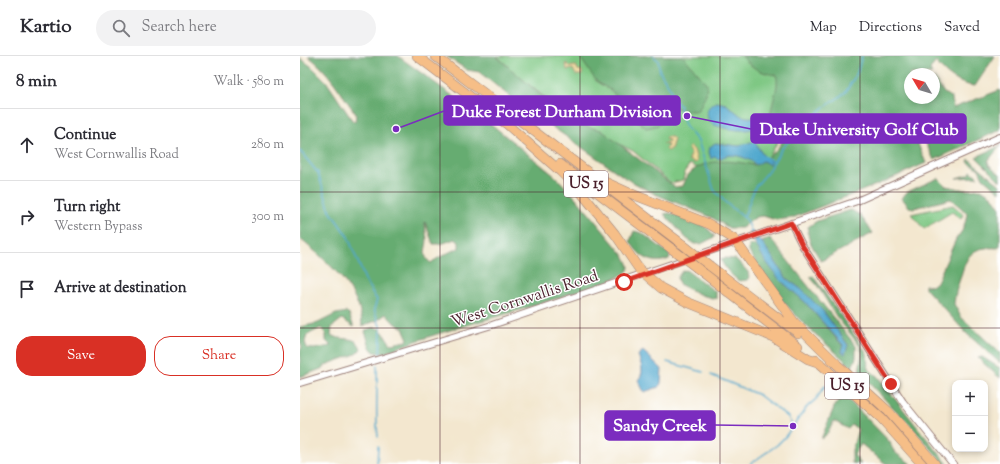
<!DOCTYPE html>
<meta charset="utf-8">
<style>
:root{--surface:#fff;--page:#f2f2f3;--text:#2b2b33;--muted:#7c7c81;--line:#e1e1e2;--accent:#d93025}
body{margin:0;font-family:"Sorts Mill Goudy",serif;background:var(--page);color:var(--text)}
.controls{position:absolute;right:12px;bottom:12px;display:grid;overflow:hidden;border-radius:8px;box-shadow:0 2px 6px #0003}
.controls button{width:36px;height:36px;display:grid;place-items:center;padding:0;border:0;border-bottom:1px solid var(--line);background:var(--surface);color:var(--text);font:20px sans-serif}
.compass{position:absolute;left:604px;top:12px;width:36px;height:36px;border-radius:50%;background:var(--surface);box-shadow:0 2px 6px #0003;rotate:308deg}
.stop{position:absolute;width:12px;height:12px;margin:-9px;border:3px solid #d93025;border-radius:50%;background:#fff}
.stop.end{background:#d93025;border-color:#fff;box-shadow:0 1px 4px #0008}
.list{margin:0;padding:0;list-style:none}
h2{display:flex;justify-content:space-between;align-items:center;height:52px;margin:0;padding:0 16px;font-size:17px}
h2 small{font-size:13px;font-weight:400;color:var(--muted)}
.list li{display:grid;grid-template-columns:26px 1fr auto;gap:12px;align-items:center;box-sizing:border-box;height:72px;padding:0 16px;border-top:1px solid var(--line)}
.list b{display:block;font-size:15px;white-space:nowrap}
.list p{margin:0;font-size:13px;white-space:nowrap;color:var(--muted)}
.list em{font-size:13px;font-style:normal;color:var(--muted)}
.actions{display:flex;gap:8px;padding:12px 16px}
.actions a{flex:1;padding:9px 0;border:1px solid var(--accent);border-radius:16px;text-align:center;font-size:14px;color:var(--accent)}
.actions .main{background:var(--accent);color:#fff}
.icon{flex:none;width:22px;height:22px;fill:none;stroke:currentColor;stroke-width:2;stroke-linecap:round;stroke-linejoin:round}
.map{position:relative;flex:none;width:700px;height:408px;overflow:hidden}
header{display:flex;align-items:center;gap:24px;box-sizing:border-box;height:56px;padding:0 20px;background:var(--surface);border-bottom:1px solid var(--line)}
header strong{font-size:19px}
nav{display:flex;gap:22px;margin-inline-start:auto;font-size:14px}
.search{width:280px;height:36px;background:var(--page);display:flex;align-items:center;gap:10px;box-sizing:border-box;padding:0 14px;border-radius:22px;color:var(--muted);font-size:15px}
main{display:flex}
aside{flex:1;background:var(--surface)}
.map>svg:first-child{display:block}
.green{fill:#7ec783;stroke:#647357}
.forest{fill:#66ac71;stroke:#58664e;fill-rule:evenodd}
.sand{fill:#eeda9e;stroke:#9c7c64}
.water{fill:#50a7cd;stroke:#4d637c}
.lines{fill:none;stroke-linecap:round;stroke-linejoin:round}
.stream{stroke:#50a7cd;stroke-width:1.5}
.tertiary-casing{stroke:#9e837d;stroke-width:8}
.motorway-casing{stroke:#9e837d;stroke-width:10}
.tertiary{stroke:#fff;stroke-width:6}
.motorway{stroke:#f6be87;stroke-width:9}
.motorway-bridge-casing{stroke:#9e837d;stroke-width:10;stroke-linecap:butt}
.motorway-bridge{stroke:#f6be87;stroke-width:9}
.route{stroke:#d93025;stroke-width:5}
.grid{fill:none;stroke:#4a1f2b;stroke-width:1;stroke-opacity:0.55}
.labels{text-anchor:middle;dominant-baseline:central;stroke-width:3;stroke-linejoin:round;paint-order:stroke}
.shield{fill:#fff;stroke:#80626b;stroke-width:1}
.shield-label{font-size:15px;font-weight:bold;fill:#4a1f2b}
.street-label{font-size:16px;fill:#4a1f2b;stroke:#fff}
.leader{fill:none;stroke:#7b2cbf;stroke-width:1.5}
.callout-dot{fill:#7b2cbf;stroke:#fff;stroke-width:1.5}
.callout{fill:#7b2cbf;stroke:#7b2cbf;stroke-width:1.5}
.callout-label{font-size:17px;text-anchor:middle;font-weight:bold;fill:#fff}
</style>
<header>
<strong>Kartio</strong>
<div class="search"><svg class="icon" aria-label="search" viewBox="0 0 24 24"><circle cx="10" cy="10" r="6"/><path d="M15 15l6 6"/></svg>Search here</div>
<nav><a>Map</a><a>Directions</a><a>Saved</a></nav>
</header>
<main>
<aside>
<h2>8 min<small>Walk · 580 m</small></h2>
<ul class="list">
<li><svg class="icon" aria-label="ahead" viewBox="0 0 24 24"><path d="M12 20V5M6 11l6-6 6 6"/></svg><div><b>Continue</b><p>West Cornwallis Road</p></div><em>280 m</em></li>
<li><svg class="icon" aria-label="right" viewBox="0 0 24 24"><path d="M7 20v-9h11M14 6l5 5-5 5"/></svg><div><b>Turn right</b><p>Western Bypass</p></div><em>300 m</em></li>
<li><svg class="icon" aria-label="arrive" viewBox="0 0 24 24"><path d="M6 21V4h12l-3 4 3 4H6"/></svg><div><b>Arrive at destination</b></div></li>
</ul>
<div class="actions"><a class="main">Save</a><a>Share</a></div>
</aside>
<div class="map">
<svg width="700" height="408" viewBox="0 0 700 408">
<rect width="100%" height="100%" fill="#fff"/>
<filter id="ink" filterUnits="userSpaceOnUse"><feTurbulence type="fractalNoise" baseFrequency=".025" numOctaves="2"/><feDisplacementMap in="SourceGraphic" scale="8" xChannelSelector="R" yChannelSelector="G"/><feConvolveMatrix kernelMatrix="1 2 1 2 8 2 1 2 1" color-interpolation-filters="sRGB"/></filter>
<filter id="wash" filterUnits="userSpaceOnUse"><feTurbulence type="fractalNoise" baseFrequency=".012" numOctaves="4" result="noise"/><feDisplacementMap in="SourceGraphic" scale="16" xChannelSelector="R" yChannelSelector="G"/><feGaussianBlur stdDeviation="0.9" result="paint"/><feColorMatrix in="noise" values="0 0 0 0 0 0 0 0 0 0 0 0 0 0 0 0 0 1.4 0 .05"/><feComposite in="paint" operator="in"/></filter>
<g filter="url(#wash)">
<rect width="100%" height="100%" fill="#f3e7cf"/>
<path class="green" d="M197,0H531L504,65L482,73L480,82L465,107L457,112L403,115L390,108L385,115L383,124L371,127L333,95L275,66L216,18Z
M653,149L663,158L661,163L652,156L624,173L611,158Z"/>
<path class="forest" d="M8,0H98L186,64L256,121L276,142L325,201C328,207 332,213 325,217C312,226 288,232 273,237C211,259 145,272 84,297C68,299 70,287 65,276L66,274C82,267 83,278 91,288L107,285L108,283L103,272L93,266L86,258L76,265L62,270C62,234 26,204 0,183V2L12,11L26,25L52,64L55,66L56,58C42,39 28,14 8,0ZM125,166L133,188H141L155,183L159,186V192C153,194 135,203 131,207C121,200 127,192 127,183C126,177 125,171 125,166Z
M146,0H196L266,61L276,68L301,74L375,131L383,130C385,125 387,119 391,116C408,101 434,105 455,109C472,99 480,94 486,75L470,65C469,51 481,30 476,19C461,17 451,12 442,0H695L675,30C659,29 645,18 636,6L630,13L632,18H610V42H634V22L644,37L652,42L653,52L700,34V74L634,104L620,75L613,68L618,88L626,107L579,128L492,162L476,164L463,160L456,161L442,172H429L411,161L355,138L327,123L218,47L179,16L167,14Z
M279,0H383L407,28L406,38L398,55H387L372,51C365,66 362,70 346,72L327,56L312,35L297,26Z
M700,90L688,105L689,109L700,118V125L676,101Z
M669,103L700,129V136L683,122L679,113L668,106Z
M671,115L678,121L656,122L670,118Z
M638,122L646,130L666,134L681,133L692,140L700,152V189L698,192C671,190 667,199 660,223C657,231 655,239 654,248L661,261L700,297V307L667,278L625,232V229L632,230L637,226L656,183L662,175L668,158L651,143L614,152L609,151L602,142L607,136Z
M551,154L560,159L573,177L521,205C515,194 506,184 508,171L517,165Z
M369,157C384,162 406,166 415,181L401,188H394L386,182L364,158Z
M334,175L342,177L368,197L370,200L369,203C352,210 338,200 330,185Z
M470,182L556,290V302L552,311L504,268L481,243L449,196V189H456L480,224L504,245L543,290L541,295L548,289L523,255L501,233L487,223L462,186Z
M424,202L436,203L448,216L449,221L448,224L439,225C431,219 425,213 421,204Z
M386,214L416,236V243L401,239L379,228L377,222L382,215Z
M513,220L567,297L568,313L577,320L622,377L648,408H644L612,371L559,317L562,297L560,290L536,260L517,229L510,221Z
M47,256L49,258L54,271L42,263L32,271L31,279C42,286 57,278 61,293L56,298L28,308L21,313L0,321V295L2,291L0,285V271L18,267L36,258ZM21,272L26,278V285L31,290L14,293L7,292L5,286L7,279Z
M682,301L700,312V322L678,302Z
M545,340L590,386C593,399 602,400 611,408H586L561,388L554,399L561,408L552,407V394L558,373L552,369L548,373L534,365L527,378L521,383L535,349Z"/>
<path class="sand" d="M266,7L270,11L276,10L278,14L282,15V19H276L273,13L267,14Z
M367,81H371L374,83L371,93L368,95L366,93L368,89L363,88L369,86V84L365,83Z
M390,90L394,94L397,105L396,107L389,104L391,98L388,93Z"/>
<path class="water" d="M417,46L426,48L441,60L454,62L458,66L459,70C448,78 423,73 412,68C404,60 406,49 417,46Z
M454,85L463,99L471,106L470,109L463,105L456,109C451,103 434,97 426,100C424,100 422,102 420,103L414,101L411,103L409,96L410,91L415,87L439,90Z
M452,175L462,186L487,223L501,233L523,255L548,289L545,298L541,295L543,289L504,245L480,224L464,203L449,176Z
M343,295L362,313L361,327L359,331L344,336L338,324C345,316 341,309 338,299Z"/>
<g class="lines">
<path class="stream" d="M353,0L358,4L360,16L370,32L374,44L380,50V56L386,71L398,85L414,134L426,147L447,164L452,177
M0,95L18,117L30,155L48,181L66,226L77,244L74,253L81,273L80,298
M463,100L474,106
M444,161L455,131L467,117L482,92L522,53L545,37L557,17L562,0
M367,306L403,316
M77,310C78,334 75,357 78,381
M411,319L459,339L488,361L492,369
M77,408L78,390
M450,408L477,389L485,381L507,351L516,343L525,330"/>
</g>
</g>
<g filter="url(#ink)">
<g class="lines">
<defs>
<path id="tertiary" d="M491,167L502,189L603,346L653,408
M0,327L192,269L557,145L700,81"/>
<path id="motorway" d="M117,0L205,67
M135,0L297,123
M201,63L261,116L280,135L315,178L339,213L361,232L387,246L473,281L508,303L520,307
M260,108L372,193
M292,120L332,138L409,168L434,183L494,266L536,307
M307,131L382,188
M410,210L498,277
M397,212L498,290
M531,303L588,355L635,408
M516,304L581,362L622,408"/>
</defs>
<use href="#tertiary" class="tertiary-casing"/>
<use href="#motorway" class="motorway-casing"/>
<use href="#tertiary" class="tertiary"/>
<use href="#motorway" class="motorway"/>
<defs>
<path id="motorway-bridge" d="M382,188L410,210
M372,193L397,212"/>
</defs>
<use href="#motorway-bridge" class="motorway-bridge-casing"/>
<use href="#motorway-bridge" class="motorway-bridge"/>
</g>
</g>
<g class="lines" filter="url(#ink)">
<path class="route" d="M324,226L491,167L502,189L591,328"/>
</g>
<path class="grid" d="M140,0V408M280,0V408M420,0V408M560,0V408M0,136H700M0,272H700"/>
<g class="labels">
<g class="shield">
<rect x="264" y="115" width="44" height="26" rx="3"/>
<rect x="525" y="317" width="44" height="26" rx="3"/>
</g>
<g class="shield-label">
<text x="286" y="128">US 15</text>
<text x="547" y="330">US 15</text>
</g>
<g class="street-label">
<text transform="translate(225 244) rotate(-18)">West Cornwallis Road</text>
</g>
</g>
<path class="leader" d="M96 73L144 55M387 60L451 73M493 370L415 369"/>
<g class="callout-dot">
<circle cx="96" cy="73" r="4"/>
<circle cx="387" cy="60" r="4"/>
<circle cx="493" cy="370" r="4"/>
</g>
<g class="callout">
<rect x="144" y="40" width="236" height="29" rx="4"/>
<rect x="451" y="58" width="215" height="29" rx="4"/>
<rect x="305" y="355" width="110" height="29" rx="4"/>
</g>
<g class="callout-label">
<text x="262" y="61">Duke Forest Durham Division</text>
<text x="559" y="79">Duke University Golf Club</text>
<text x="360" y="375">Sandy Creek</text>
</g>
</svg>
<div class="controls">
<button>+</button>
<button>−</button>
</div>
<svg class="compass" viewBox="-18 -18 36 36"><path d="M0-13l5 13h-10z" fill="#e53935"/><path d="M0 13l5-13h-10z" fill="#7c7c81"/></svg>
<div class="stop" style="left:324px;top:226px"></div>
<div class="stop end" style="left:591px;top:328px"></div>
</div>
</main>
